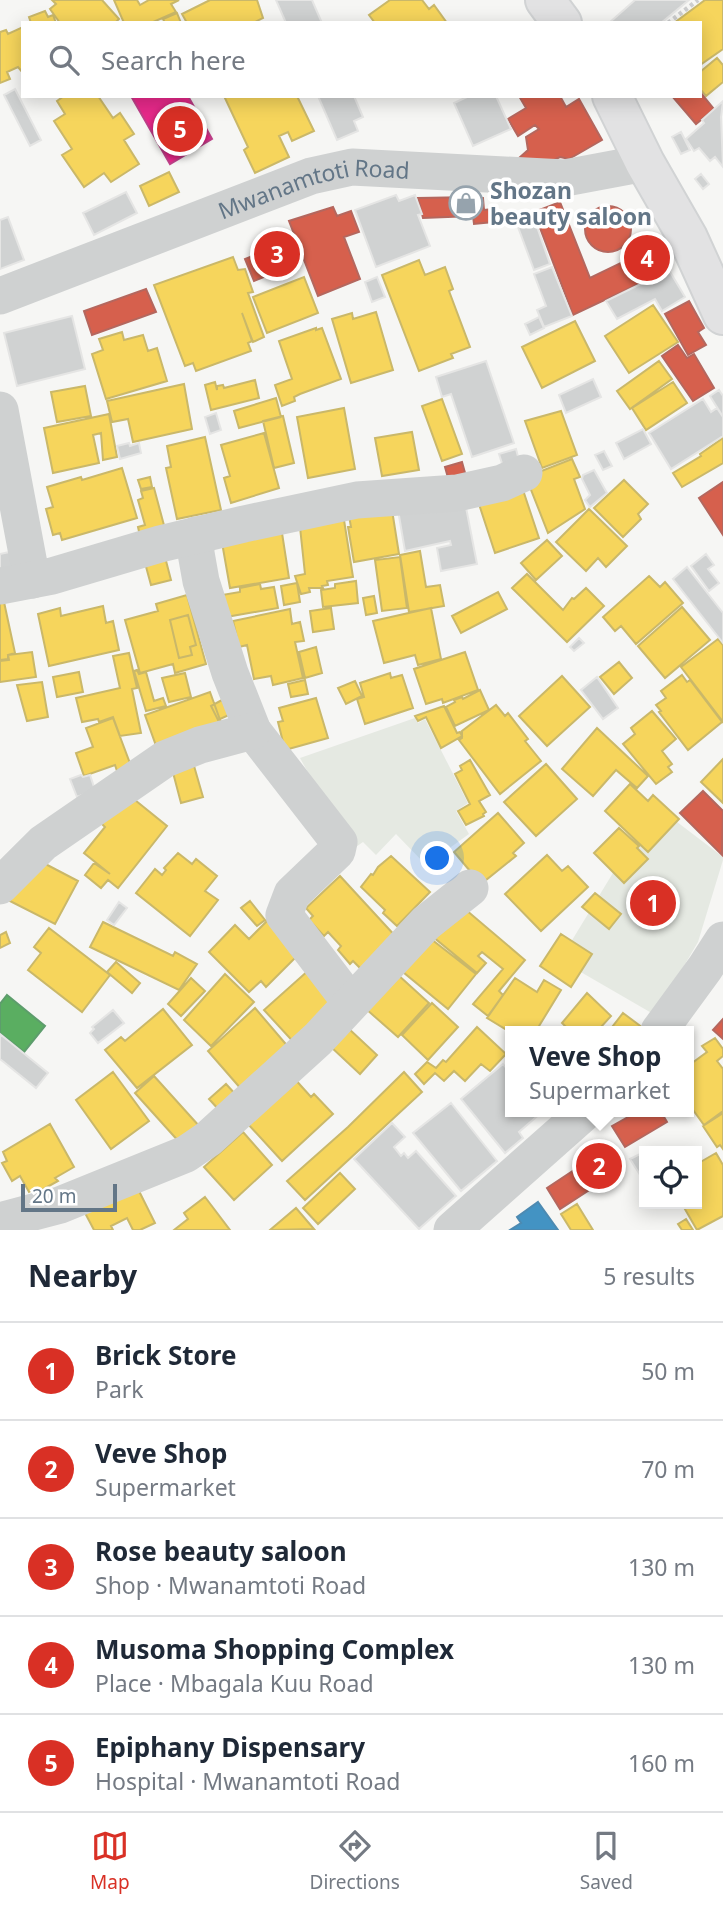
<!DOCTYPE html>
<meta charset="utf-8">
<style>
:root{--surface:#fff;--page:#f2f2f3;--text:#1f2937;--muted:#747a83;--line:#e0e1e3;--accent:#d93025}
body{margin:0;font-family:"Noto Sans",sans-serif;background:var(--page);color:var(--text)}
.controls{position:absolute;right:21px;bottom:21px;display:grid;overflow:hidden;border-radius:0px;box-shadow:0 4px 18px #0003}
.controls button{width:63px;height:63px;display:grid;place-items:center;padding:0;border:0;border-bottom:2px solid var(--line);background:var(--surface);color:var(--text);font:35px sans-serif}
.scale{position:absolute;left:21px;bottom:18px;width:96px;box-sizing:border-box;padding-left:7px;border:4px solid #637687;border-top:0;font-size:19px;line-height:24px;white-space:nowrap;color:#637687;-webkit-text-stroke:5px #fff;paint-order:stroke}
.you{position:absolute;left:438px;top:859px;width:24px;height:24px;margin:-18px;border:5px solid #fff;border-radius:50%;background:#1a73e8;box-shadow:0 0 0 10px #1a73e833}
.badge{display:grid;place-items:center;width:46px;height:46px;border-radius:50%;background:var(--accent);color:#fff;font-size:23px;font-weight:700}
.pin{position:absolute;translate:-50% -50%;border:4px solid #fff;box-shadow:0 2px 7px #0006}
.popup{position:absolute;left:505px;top:1026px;width:189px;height:91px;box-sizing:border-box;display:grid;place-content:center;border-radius:0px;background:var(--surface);filter:drop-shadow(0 2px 5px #0005);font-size:23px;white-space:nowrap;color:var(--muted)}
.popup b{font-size:26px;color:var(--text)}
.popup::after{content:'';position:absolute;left:50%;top:100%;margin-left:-14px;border:14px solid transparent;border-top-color:var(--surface)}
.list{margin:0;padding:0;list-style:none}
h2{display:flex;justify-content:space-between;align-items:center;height:91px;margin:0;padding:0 28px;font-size:30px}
h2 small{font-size:23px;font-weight:400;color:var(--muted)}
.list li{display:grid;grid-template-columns:46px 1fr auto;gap:21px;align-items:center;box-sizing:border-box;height:98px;padding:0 28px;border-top:2px solid var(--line)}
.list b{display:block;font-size:26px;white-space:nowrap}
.list p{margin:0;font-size:23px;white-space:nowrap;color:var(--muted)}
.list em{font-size:23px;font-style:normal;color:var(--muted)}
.icon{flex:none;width:38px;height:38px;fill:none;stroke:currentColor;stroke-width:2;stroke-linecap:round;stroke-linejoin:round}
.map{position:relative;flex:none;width:723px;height:1230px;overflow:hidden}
.search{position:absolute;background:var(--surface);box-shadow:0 4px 18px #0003;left:21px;right:21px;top:21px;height:77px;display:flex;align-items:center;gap:18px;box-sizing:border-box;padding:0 24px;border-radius:0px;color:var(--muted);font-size:26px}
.sheet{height:581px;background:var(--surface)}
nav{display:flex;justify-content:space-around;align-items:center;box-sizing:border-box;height:98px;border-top:2px solid var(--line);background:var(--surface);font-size:19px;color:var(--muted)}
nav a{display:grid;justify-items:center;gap:4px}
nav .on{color:var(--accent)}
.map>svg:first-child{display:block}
.green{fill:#e5e9e2}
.homes{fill:#f6d55c;stroke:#cab869;stroke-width:2}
.shops{fill:#d6604d;stroke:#b4675e;stroke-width:2}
.schools{fill:#4393c3;stroke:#4d8ab1;stroke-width:2}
.health{fill:#e7298a;stroke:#bf4089;stroke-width:2}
.public{fill:#5aae61;stroke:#5d9d6c;stroke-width:2}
.building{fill:#d0d2d2;stroke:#e5e5e4;stroke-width:2}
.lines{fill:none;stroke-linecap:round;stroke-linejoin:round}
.secondary-casing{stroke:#d1d3d4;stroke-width:42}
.path{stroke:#cccdce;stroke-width:4.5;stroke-dasharray:3.5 3.5;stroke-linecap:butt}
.street{stroke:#cfd1d1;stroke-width:37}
.secondary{stroke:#e2e2e3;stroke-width:38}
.labels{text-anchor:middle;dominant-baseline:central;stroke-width:7;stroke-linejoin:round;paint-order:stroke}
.poi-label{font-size:23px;font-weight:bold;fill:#637687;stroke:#fff;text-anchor:start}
.street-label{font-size:23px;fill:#637687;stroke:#fff}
</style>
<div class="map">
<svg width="723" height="1230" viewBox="0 0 723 1230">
<rect width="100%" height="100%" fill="#f6f6f4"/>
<path class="green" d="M415,718L418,723L425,719L468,803L456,811L469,834L426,865L396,834L376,855L363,842L353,849L341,832L300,758Z
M660,809L723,857V860L698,942L655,1015L560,960L619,863Z"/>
<path class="homes" d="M52,0H102L119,19L115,23H60L50,9L56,4Z
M114,0H137L140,5L149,0H179L171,4L176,12L151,23H124Z
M210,0H257L263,18L253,23H187L182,14Z
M390,0H422L429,9L434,5L447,23H375L369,15Z
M705,0H723V49L700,65V23H674Z
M45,11L48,17L53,15L56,23H31L29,17Z
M177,13L181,23H165L163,19Z
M23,27V73L18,67L7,72L10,79L0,83V32L6,30L8,34Z
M717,58L723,65V82L706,96L700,89V72Z
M64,96H98L113,118L120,113L134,134L124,140L139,164L111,182L104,173L84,187L62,155L72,149L54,121L65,114L57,101Z
M224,96H297L314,131L292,141L288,132L279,136L289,157L255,173L244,150L248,147Z
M169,172L179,192L149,206L140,186Z
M233,257L238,270L245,269L253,292L248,293L264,337L253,342L242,313L252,341L248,343L251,351L196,371L193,363L185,366L154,285Z
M419,260L425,275L445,267L453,289L449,291L470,347L451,354L453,358L419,371L382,275Z
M304,277L318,313L267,333L253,297Z
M653,305L678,342L629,373L605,336Z
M376,312L393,370L351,383L332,319L352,313L353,319Z
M575,321L595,361L542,388L522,347Z
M316,328V330L322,328L341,379L300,394L294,397L295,401L282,406L275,385L292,379L279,341Z
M122,332L124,340L143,335L148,351L157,348L167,381L106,399L92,354L103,350L99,339Z
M659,361L672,379L630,409L617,391Z
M255,380L259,398L211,410L205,385L215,382L217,390V386L223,385L224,388Z
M673,382L687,403L646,430L632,408Z
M184,384L192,429L133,442L128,419L112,422L107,401Z
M85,386L91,416L57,422L51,392Z
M276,398L281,417L239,428L234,411Z
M442,399L462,454L442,461L422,406Z
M344,408L355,469L308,478L297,417Z
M561,411L577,455L542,468L525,421Z
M109,414L117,457L103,460L101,433L93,435L99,463L53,473L44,428Z
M283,416L294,463L274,468L263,421Z
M412,432L419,470L382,476L375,438Z
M264,433L279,488L231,503L224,478L230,476L221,445Z
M205,437L221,510L177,519L166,468L171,467L167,446Z
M723,438V463L682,487L673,473L701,456L700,454Z
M572,459L580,477L574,479L585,509L548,533L526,477Z
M122,468L137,518L62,540L60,533L53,535L46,509L53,507L47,487L81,477L82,480Z
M150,477L152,487L141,489L138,480Z
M624,480L648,504L638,514L641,519L623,537L594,508Z
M520,481L539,538L495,553L476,495Z
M154,488L165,529L140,536L138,527L145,525L138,500L143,498L141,491Z
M589,509L627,546L606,567L598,558L586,571L556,542Z
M392,510L399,554L354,562L348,527H351L349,516Z
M344,520L353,577L327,581L328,585L322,586L323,588H309L310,592L301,594L295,576L305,574L300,527Z
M282,533L289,578L230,588L221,537Z
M547,540L562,556L536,580L521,563Z
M420,551L426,587L440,585L444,606L409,612L400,555Z
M165,557L171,580L151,585L145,563Z
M400,557L407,608L382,611L375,560Z
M527,574L563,610L572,598L574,599L586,588L604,606L567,642L512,588Z
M649,576L660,587L665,582L683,603L636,644L621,626L615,631L603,617Z
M356,581L358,603L323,607L321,590L335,588V584Z
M297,583L300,602L284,605L281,586Z
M260,584L261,589L274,587L278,608L226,617L222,595L240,592V588Z
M498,592L507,609L461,633L452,616Z
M187,595L206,664L175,673L173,664L140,673L125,620L158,611L156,604Z
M374,596L377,613L366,615L363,598Z
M4,602L15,653L8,655V659L0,660V603Z
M103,606L106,623L113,621L119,650L49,666L38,614L60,608L61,616Z
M682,607L710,640L665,678L638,646Z
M331,608L334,629L313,632L310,611Z
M431,608L441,659L418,665L415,655L384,663L373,621Z
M290,609L292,624L300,622L304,641L295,642L303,678L273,685L271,676L254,679L247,645L239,647L233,621Z
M188,615L196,645L190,647L192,655L179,658L170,620Z
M718,639L723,645V722L681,667Z
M316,647L322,673L305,678L299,652Z
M32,652L36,677L0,682V661L9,660L8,655Z
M465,652L478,690L443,703L442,699L426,704L414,669Z
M129,653L137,688L132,689L141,733L120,736L113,717L99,722L98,719L82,722L76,698L120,688L113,656Z
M619,662L632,678L614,694L600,677Z
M137,670L139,674L146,672L154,701L163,698L166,706L146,711L134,671Z
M79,672L83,692L57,697L53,677Z
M185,673L191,697L169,702L162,678Z
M390,673L391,678L402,675L413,708L365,724L357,699L364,697L360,683Z
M682,675L687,682L690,680L722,722L688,750L659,712L661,711L656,705L666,698L661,691Z
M562,676L590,707L547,746L519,716Z
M305,680L308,694L291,697L288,684Z
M355,681L362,696L346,704L338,688Z
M42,682L48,717L27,721L17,685Z
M480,690L489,710L455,726L446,707L455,702L454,700L462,697L463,699Z
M210,692L224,731L159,754L145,715Z
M316,698L328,738L285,750L278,722L283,721L279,708Z
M222,700L229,715L218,720L211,706Z
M496,705L505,716L508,713L528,739L525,741L541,761L500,794L459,740L462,738V731Z
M444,706L457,733L460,732L462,736L441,748L426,717L418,721L415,716Z
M652,711L676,739L662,751L672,764L668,767L672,772L656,784L623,744L635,734L631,728Z
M113,718L131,766L117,771L115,765L84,776L76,753L93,747L86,728Z
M597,728L648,776L637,788L616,770L593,796L562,769Z
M192,759L203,797L181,803L171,765Z
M723,759V803L701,782Z
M470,760L490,795L479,801L486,812L483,814L484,816L466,825L458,811L470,804L455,774L462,770L460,766Z
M546,764L577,799L536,836L504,802Z
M630,784L648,801L653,795L679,819L648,852L605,811Z
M130,796L167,826L118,888L108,880L101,888L85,875L94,863L110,874L84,853L105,827L101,823Z
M498,813L524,843L513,853L516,856L481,884L454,852Z
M619,828L639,846L637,848L648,859L624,883L594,853Z
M178,853L192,864L196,859L217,876L205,891L218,900L190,936L136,893L155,869L162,875L166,870L164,868Z
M547,855L562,871L568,866L588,887L541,931L505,894Z
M391,856L430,892L397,926L383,913L385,910L361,887L371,874L373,875L378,867Z
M32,857L78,881L55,924L8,900Z
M340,876L398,939L363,971L353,961L350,964L338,950L341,946L328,932L324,936L309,920L313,916L306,908Z
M595,893L621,914L609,929L582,907Z
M250,901L265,920L257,926L241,908Z
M459,904L525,960L499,991L503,995L488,1016L473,1004L503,969L482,952L478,956L486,963L477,973L432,936Z
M268,920L300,953L266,987L261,981L249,992L209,952L235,925L249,939Z
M103,922L173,956L175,952L197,964L179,990L90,947Z
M49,928L110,975L82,1012L28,970L41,953L34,947Z
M6,932L10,943L0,948V935Z
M561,934L592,954L571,987L540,966Z
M431,939L476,974L448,1009L403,972Z
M116,962L140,983L132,993L107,972Z
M310,969L338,1011L299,1048L264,1010Z
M225,974L254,1002L211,1046L184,1020Z
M397,974L429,1003L398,1037L366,1009Z
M191,978L205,991L181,1016L168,1004Z
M515,978L537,992L544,980L561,990L536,1031L510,1032L487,1018Z
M587,993L611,1016L600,1028L604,1031H570L562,1023Z
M432,1003L458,1027L428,1060L402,1035Z
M255,1008L290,1049L242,1090L208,1051Z
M163,1009L192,1045L137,1088L105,1050L121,1037L125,1041Z
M623,1013L647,1031H609Z
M477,1027L506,1054L490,1071L481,1064L465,1081L454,1071L444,1081L435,1073L424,1084L415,1074L427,1062L436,1068L443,1060L446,1062Z
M348,1028L377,1055L360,1074L331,1047Z
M715,1038L723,1049V1056L717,1061L723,1069V1111L704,1125L688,1103V1066L707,1052L702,1046Z
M113,1072L149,1121L111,1149L76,1100Z
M404,1072L422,1092L305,1200L287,1181L348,1127Z
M154,1076L200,1127L181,1144L135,1093Z
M293,1077L311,1097L314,1094L333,1114L282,1161L247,1123Z
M226,1084L237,1096L220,1111L209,1099Z
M723,1113V1149L720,1145L717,1147L703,1126Z
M50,1124L74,1167L55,1178L58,1181L38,1192L36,1188L29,1192L20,1176L12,1181L2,1163L7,1161L3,1152Z
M243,1132L272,1165L234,1200L204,1167Z
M716,1153L723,1165V1216L697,1230L682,1204H697V1164Z
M340,1173L355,1189L318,1224L303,1208Z
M137,1187L155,1223L140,1230H133L127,1218L111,1226L113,1230H94L85,1213Z
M205,1197L230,1230H174L188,1219L184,1213Z
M577,1204L593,1230H571L561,1214Z
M296,1208L314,1229L270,1230Z
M686,1219L693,1230H682L678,1224Z"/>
<path class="shops" d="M700,92L714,109L696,124L672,96H700Z
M519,96H560L566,107L579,99L602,140L569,159L560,157L550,162L519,158L528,150L526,137L539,129L535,125L518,136L508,119L526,108Z
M474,197L473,199L483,198L484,210L492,209L493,222L474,224L473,216L423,218L418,198Z
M560,202L590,278L656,246L668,270L573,315L534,212Z
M585 229a23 23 0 1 1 46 0a23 23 0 1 1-46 0Z
M333,207L337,216L351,211L359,232L344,237L360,279L318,296L289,221Z
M290,241L299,263L254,281L245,259Z
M146,289L156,312L92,335L84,311Z
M689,301L704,328L698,332L706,345L688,355L665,314Z
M678,345L687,358L694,354L714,388L693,401L662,356Z
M462,462L467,480L450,485L445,467Z
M723,482V535L699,498Z
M703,791L723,811L722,855L680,813Z
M723,1019V1039L713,1030Z
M637,1112H661L667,1122L625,1147L612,1126Z
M606,1149L620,1170L560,1209L547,1188Z"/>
<path class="schools" d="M538,1202L558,1230H510L521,1223L517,1217Z"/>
<path class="health" d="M131,96H188L212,139L170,164Z"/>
<path class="public" d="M7,995L45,1026L24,1052L0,1033V1004Z"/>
<path class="building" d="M276,0H312L322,23H286Z
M635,0H689L661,23H609Z
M15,89L41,140L30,146L4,95Z
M318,96H354L363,117L354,121L358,131L337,140Z
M469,96H496L511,129L473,146L454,103Z
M723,101L721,117L723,167L715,157L710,161L699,148L694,151L686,139L704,123L702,120Z
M681,132L690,150L681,154L672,137Z
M701,174L709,184L703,189L695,179Z
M126,192L137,213L94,235L83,213Z
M396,195L399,201L415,195L422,214L418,215L430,246L376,267L355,210Z
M8,217L24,260L0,269V220Z
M535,221L550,264L534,270L518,227Z
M552,267L572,316L544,327L537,310L546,306L534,274Z
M669,270L685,297L662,311L655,299L617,319L606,301Z
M377,277L385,297L372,302L365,282Z
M72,316L85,369L17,386L4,333Z
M539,317L544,328L530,335L525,324Z
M486,361L514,443L472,457L451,394L442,397L436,377Z
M593,379L601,397L566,413L559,395Z
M719,390L723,396V417L710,396Z
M703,399L711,412L717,408L723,417V436L671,469L649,433Z
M216,413L221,430L210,434L205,417Z
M643,429L651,444L624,459L616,443Z
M129,443L130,446L139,443L141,453L120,459L117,446Z
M516,449L521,468L505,473L499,454Z
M604,451L612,466L603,470L595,455Z
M594,470L607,493L590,507L585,500L590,495L582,479L583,475Z
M464,497L477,564L441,571L437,548L451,545L450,541L405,551L398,510Z
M19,550L22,568L0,572V554Z
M706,554L714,565L708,569L719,583L709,591L691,566Z
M687,567L723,613V643L673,579Z
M579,638L584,643L574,651L570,647Z
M597,677L618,708L603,719L581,690Z
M81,775L83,777L90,775L95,790L77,797L70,779Z
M119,902L127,908L114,925L107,920Z
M113,1010L124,1023L98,1043L90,1033L94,1029L92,1027Z
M0,1034L48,1073L36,1088L0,1059Z
M503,1064L510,1073V1112H542L519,1132L523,1138L505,1153L461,1099Z
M451,1103L497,1161L461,1191L413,1133Z
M392,1123L405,1137L394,1147L401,1156L404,1153L408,1158L416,1151L456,1196L419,1229L354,1159Z
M644,1152V1177L642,1178L630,1159Z"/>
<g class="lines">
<defs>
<path id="secondary" d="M545,0L562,23
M612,96L645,163L688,238L723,315"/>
</defs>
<use href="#secondary" class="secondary-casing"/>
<path class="path" d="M668,23L698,0"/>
<g class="street">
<path id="s1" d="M0,296L311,176L352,167L565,178L645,163"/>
<path d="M0,410L32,580"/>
<path d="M196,535V553L201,581L230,673L253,731L339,842L337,851L292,894L284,915L351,1003"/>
<path d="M0,586L52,576L160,544L244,524L357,500L457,493L502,483L524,473"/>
<path d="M0,886L43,843L165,759L200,745L253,731"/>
<path d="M659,1031L705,968L723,940"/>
<path d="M0,1221L60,1205L186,1154L208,1139L318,1039L426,923L470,888"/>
<path d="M452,1230L585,1112"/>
</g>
<use href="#secondary" class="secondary"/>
</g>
<defs>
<symbol id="shop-ring" viewBox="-11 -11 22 22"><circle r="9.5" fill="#fff" stroke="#96a3ad" stroke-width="1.5"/><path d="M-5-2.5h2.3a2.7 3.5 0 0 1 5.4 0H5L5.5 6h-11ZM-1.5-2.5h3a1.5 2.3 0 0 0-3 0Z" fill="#96a3ad"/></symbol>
</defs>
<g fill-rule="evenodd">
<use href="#shop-ring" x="447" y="184" width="38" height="38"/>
</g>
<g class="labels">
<g class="poi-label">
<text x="490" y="190">Shozan<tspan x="490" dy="26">beauty saloon</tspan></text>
</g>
<g class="street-label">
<text stroke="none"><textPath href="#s1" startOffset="334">Mwanamtoti Road</textPath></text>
</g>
</g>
</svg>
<div class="controls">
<button><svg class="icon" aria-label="locate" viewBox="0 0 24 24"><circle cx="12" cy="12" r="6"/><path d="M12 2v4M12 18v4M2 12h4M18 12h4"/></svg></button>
</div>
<div class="scale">20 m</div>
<div class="you"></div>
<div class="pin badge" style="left:653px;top:903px">1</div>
<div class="pin badge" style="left:599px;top:1166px">2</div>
<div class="popup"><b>Veve Shop</b>Supermarket</div>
<div class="pin badge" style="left:277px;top:254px">3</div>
<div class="pin badge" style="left:647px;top:258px">4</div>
<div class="pin badge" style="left:180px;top:129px">5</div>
<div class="search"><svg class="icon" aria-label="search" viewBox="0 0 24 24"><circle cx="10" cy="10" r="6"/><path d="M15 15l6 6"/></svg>Search here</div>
</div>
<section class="sheet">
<h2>Nearby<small>5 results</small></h2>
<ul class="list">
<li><span class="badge">1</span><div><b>Brick Store</b><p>Park</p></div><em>50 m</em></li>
<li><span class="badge">2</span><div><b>Veve Shop</b><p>Supermarket</p></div><em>70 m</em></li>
<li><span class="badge">3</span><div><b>Rose beauty saloon</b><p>Shop · Mwanamtoti Road</p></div><em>130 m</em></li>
<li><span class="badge">4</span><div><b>Musoma Shopping Complex</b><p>Place · Mbagala Kuu Road</p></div><em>130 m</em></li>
<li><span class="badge">5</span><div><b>Epiphany Dispensary</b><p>Hospital · Mwanamtoti Road</p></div><em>160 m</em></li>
</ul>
</section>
<nav>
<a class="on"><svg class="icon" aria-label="map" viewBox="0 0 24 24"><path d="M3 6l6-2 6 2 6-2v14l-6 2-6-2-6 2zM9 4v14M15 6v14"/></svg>Map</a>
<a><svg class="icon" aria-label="directions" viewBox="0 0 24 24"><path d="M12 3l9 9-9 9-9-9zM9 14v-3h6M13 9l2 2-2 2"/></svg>Directions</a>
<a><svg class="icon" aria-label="saved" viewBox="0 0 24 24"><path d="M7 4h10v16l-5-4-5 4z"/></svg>Saved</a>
</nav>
